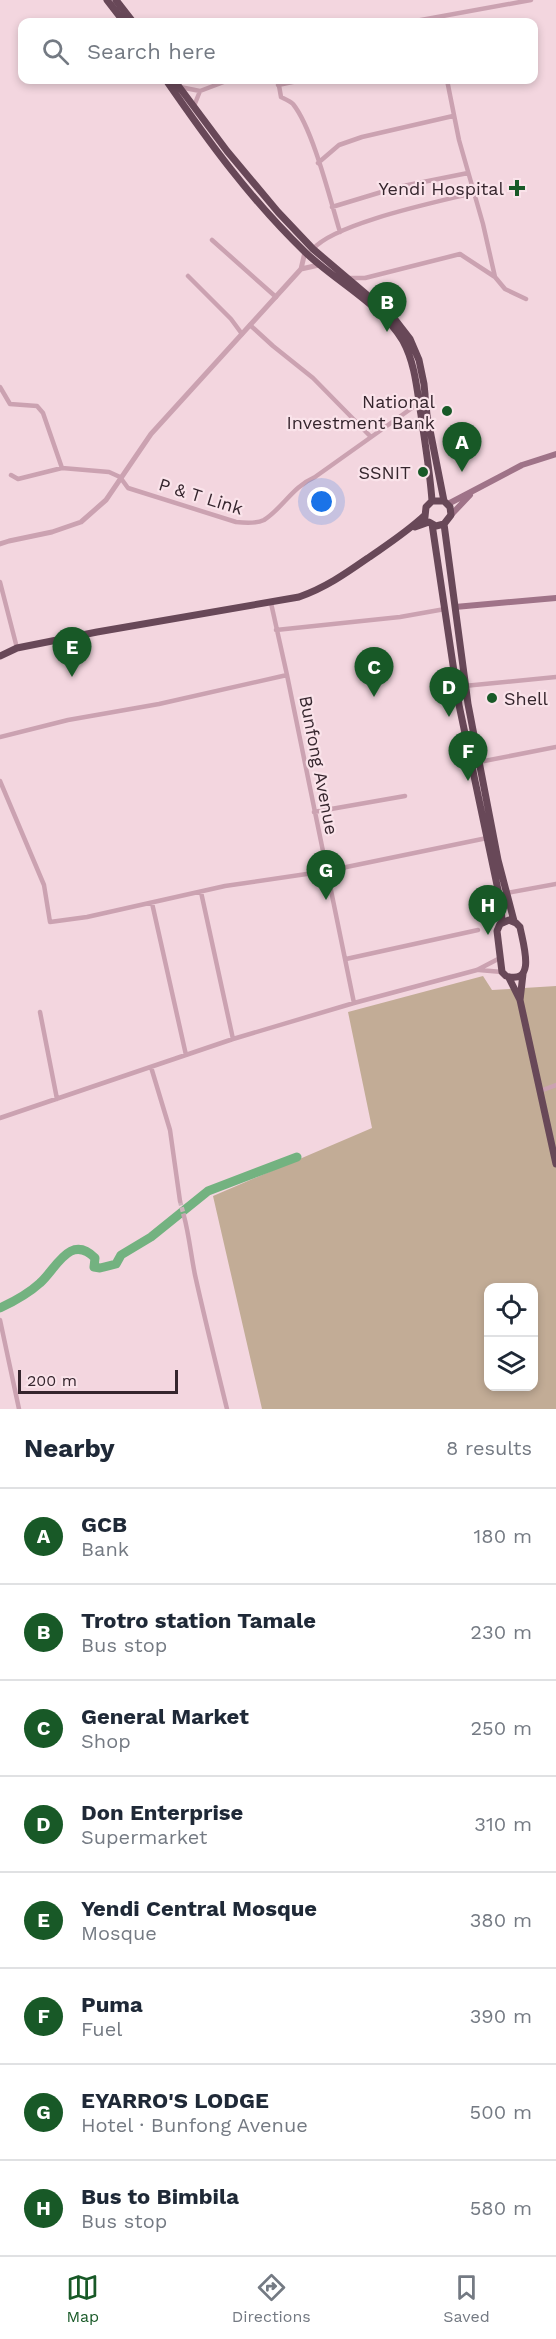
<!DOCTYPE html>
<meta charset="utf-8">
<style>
:root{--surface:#fff;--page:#f2f2f3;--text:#1f2937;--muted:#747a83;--line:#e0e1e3;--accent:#185927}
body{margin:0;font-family:"Work Sans",sans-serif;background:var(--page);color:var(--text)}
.controls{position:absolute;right:18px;bottom:18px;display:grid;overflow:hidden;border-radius:12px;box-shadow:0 3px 9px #0003}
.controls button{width:54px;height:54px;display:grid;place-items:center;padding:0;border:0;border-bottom:2px solid var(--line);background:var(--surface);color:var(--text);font:30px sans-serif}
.scale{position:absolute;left:18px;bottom:15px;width:160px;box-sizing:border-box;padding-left:6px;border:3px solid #35252d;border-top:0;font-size:16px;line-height:21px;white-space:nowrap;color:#35252d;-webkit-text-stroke:4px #fae3ea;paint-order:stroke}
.you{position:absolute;left:322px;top:502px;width:21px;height:21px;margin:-15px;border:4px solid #fff;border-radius:50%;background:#1a73e8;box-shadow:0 0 0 9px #1a73e833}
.badge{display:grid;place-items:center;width:39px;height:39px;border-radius:50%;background:var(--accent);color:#fff;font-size:20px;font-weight:700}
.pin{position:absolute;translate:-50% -50px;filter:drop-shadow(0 2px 3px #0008)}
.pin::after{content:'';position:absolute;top:32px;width:21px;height:18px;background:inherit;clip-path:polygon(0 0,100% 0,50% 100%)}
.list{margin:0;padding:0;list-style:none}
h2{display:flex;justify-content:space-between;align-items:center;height:78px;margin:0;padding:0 24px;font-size:26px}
h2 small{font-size:20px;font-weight:400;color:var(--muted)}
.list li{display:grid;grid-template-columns:39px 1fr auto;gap:18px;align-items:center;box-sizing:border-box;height:96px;padding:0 24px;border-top:2px solid var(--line)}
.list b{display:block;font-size:22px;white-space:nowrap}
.list p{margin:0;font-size:20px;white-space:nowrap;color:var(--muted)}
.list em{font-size:20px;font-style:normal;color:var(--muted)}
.icon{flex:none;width:33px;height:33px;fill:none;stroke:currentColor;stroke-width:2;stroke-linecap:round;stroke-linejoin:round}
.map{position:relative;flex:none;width:556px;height:1409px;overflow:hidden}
.search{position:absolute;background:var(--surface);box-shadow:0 3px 9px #0003;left:18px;right:18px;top:18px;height:66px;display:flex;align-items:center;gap:15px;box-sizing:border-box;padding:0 21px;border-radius:12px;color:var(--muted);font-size:22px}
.sheet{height:846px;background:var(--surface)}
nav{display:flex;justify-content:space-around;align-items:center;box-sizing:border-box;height:84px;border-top:2px solid var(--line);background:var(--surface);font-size:16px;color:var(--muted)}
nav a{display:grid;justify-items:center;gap:3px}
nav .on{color:var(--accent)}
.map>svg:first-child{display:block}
.green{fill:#c2ac96;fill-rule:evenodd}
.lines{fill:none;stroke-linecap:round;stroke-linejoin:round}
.river{stroke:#73b280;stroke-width:9}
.minor-tunnel{stroke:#cdb3bb;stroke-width:4.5;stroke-dasharray:4.5 2;stroke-linecap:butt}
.minor{stroke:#cba2b1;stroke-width:4.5}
.tertiary{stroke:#cba2b1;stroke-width:5}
.secondary{stroke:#9f7388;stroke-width:6}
.trunk{stroke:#684858;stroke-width:7}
.poi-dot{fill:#185927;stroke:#fae3ea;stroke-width:2}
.labels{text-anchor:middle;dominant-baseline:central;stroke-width:4.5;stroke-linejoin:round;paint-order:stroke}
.poi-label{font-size:18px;fill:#35252d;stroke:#fae3ea;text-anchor:end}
.street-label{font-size:18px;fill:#35252d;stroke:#fae3ea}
</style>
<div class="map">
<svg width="556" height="1409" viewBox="0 0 556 1409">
<rect width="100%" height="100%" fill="#f3d6df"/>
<path class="green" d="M483,976L492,990L556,986V1409H262L213,1196L372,1128L348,1012ZM488,1288H534V1386H488Z"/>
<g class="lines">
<path class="river" d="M0,1308C15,1301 28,1294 40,1283C56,1269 70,1233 95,1258L94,1267L100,1268L116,1264L121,1255L151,1237L208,1191L297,1157"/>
<path class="minor-tunnel" d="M180,1201L184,1216"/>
<path class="minor" d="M410,22L531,0
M278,80L281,97C285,99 290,101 293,104C313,129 330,199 340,232
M447,80L459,140L483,224L495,277L505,289L526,299
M278,85L302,80
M180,87L200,91L229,80
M194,106L200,91
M318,163L339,145L362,137L453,116
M332,207L398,187L468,173
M212,240L276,297
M313,249C335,223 437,202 473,193
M188,276L231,319L242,334
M347,278H365L460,254L495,277
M250,325L273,346L313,378L370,436
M0,387L10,404L37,406L43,413L62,468
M11,475L18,479L62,468L109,472L120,477L128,488L236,522C245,523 256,524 264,520C283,508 292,487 315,477L419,403
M0,582L17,648
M271,603L287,675L354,1003
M276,630L400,617L445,609
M464,686L556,677
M0,737L68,720L159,704L287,675
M479,762L556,747
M0,781L44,885L50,922L87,917L225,886L327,871L487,838
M314,812L405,796
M201,892L233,1039
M507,893L556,884
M152,903L186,1055
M346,959L478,930
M479,970L502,972
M40,1012L57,1099
M151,1067L170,1130L180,1201
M540,1091L556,1085
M0,1118L233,1039L354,1003L477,970L500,958
M184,1216C189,1235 191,1255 195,1275C205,1320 216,1364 227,1409
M0,1320L19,1409"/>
<path class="tertiary" d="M301,269L319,265
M0,544L9,541L52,532L81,522L106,500L151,434L301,269L305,252"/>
<path class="secondary" d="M448,504L522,465L556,454
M451,515L470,495
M455,607L556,598"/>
<path class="trunk" d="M107,0L124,22
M116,0L133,22
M166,80C208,141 251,200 305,252C335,281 382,305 403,341C415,363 417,390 421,415C425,444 430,472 432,501
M174,80L227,151L278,212L313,249L393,317L410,339L419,360L424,384L427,415L444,501
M432,524L459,705L501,904L502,922
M444,524L468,704L498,860L514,921
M415,527L429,522L436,526L444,524L451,515L450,507L444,501H432L426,507L425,517
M0,656L17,648L97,632L299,597C325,588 345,574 368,558C388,544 407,532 425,515
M509,920L516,923L520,927C523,944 537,985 506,976L502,972L497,931L500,924Z
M509,978L520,1000L556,1164
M520,1000L523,974"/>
</g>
<g class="poi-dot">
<path d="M514 179h6v6h6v6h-6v6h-6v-6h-6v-6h6z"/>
<circle cx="447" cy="411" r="6"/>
<circle cx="423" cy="472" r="6"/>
<circle cx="492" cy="698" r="6"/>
</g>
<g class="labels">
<g class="poi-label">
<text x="504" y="188">Yendi Hospital</text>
<text x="435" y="401">National<tspan x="435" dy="21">Investment Bank</tspan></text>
<text x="411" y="472">SSNIT</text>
<text x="504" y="698" text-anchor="start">Shell</text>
</g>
<g class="street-label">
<text transform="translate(201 496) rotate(17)">P &amp; T Link</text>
<text transform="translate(319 765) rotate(79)">Bunfong Avenue</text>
</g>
</g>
</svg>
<div class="controls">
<button><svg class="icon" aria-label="locate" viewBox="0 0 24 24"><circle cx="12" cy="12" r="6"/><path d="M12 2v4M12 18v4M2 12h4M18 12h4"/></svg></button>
<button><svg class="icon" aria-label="layers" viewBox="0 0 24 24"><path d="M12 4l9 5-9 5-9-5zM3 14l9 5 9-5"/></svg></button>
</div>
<div class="scale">200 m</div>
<div class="you"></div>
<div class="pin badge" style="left:462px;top:472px">A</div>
<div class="pin badge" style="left:387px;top:332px">B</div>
<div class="pin badge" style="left:374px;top:697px">C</div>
<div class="pin badge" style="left:449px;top:717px">D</div>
<div class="pin badge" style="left:72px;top:677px">E</div>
<div class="pin badge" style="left:468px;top:781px">F</div>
<div class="pin badge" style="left:326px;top:900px">G</div>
<div class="pin badge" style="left:488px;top:935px">H</div>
<div class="search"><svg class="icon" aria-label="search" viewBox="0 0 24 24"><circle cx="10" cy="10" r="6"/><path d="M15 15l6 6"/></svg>Search here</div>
</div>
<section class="sheet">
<h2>Nearby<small>8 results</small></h2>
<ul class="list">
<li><span class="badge">A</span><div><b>GCB</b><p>Bank</p></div><em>180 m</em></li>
<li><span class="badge">B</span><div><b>Trotro station Tamale</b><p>Bus stop</p></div><em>230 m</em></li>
<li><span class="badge">C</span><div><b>General Market</b><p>Shop</p></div><em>250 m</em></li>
<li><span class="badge">D</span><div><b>Don Enterprise</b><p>Supermarket</p></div><em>310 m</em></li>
<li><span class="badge">E</span><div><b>Yendi Central Mosque</b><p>Mosque</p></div><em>380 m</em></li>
<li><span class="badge">F</span><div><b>Puma</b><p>Fuel</p></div><em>390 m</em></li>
<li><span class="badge">G</span><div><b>EYARRO'S LODGE</b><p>Hotel · Bunfong Avenue</p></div><em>500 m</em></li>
<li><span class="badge">H</span><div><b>Bus to Bimbila</b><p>Bus stop</p></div><em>580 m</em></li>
</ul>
</section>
<nav>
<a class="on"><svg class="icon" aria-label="map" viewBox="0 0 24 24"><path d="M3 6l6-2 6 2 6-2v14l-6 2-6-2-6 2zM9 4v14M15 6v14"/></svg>Map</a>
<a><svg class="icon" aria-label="directions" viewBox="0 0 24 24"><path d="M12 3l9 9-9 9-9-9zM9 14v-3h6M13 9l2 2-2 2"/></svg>Directions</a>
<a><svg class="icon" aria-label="saved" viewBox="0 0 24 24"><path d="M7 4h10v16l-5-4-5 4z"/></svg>Saved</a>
</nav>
